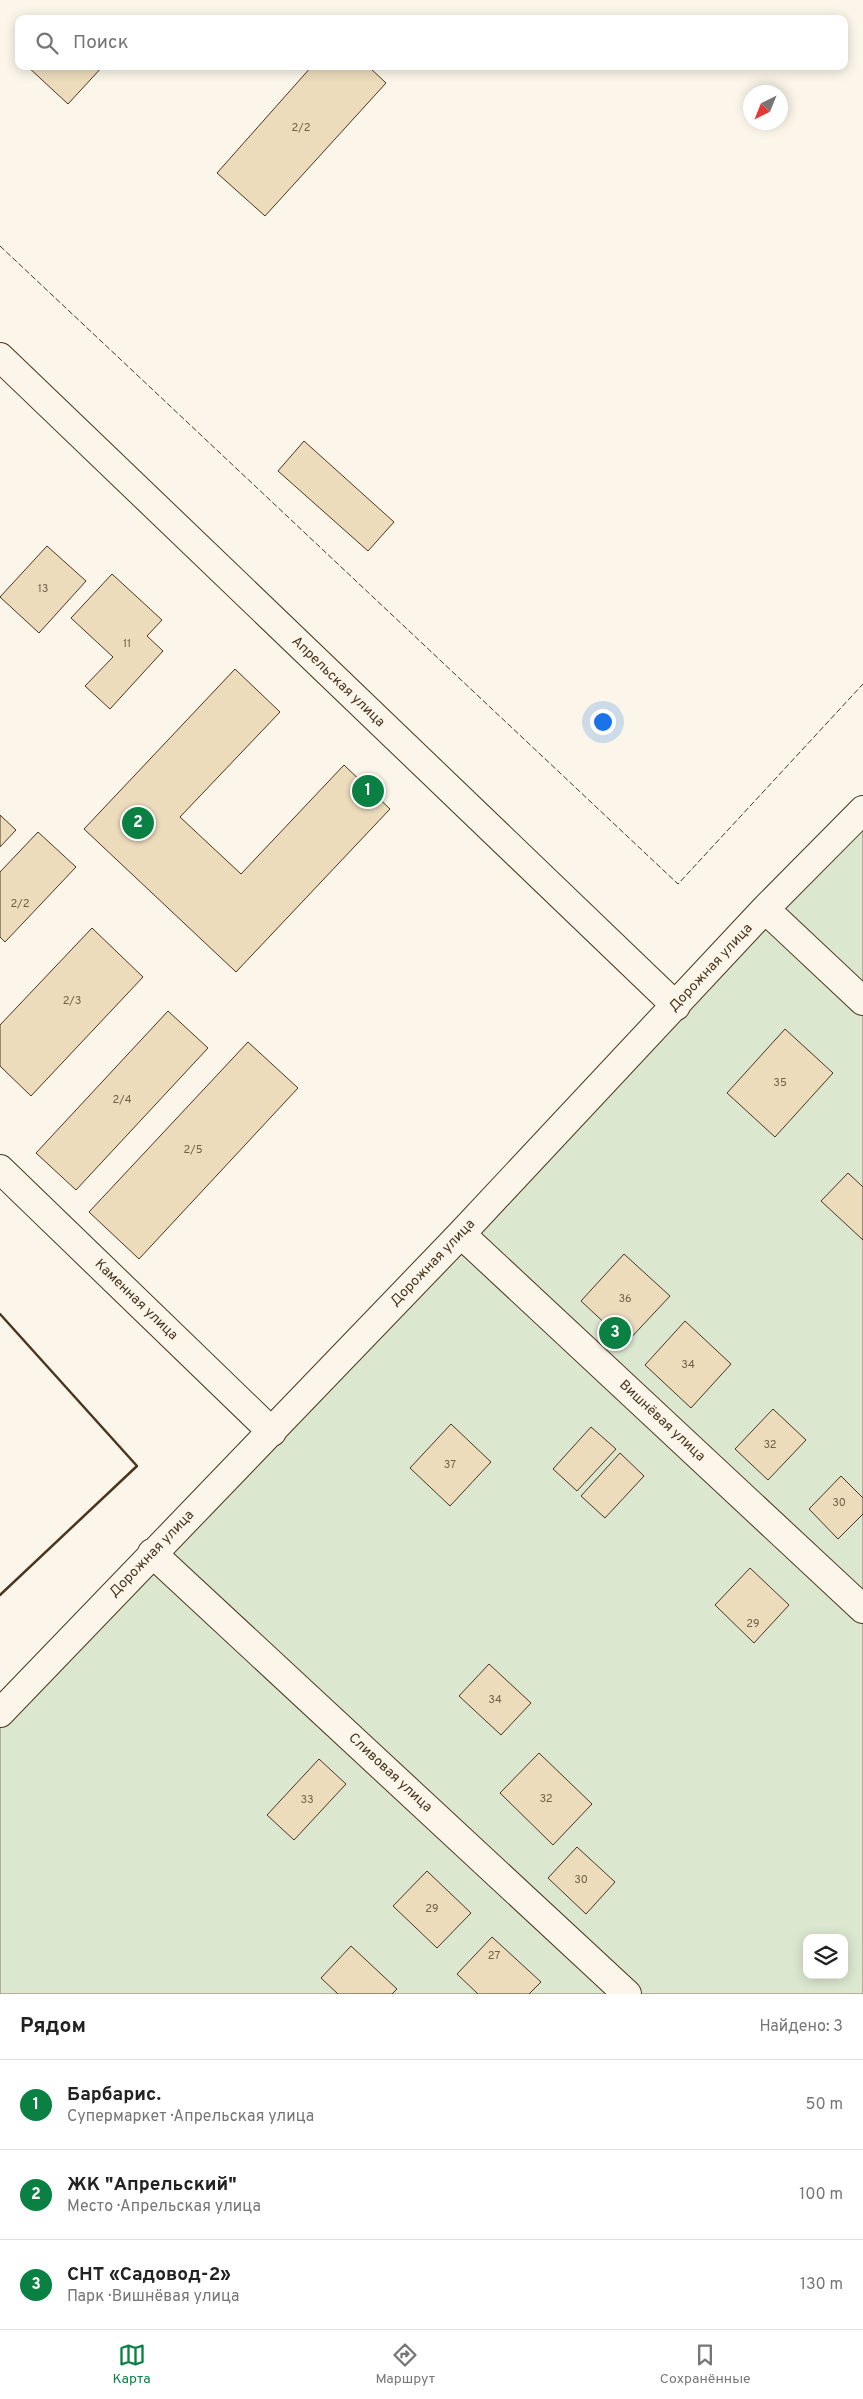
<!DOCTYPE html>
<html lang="ru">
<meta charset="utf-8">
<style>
:root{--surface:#fff;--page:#f6f6f6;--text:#222;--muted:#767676;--line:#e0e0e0;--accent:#0b8043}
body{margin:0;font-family:Overpass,sans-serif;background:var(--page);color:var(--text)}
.controls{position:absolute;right:15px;bottom:15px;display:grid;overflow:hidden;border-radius:10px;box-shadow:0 2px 12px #0003}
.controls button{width:45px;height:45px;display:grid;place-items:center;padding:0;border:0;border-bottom:1px solid var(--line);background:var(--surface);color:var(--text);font:25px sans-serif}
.compass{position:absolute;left:743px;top:85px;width:45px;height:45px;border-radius:50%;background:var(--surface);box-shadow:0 2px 12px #0003;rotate:223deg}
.you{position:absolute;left:602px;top:721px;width:18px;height:18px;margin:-12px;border:4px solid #fff;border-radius:50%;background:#1a73e8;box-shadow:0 0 0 8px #1a73e833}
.badge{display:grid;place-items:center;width:32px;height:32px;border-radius:50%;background:var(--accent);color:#fff;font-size:16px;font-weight:700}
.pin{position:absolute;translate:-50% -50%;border:2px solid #fff;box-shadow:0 1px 5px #0006}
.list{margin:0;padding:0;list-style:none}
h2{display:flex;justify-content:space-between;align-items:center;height:65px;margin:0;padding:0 20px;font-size:21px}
h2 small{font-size:16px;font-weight:400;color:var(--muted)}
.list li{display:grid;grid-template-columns:32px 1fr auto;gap:15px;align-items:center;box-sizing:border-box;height:90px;padding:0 20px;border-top:1px solid var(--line)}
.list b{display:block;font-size:19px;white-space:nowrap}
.list p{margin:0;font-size:16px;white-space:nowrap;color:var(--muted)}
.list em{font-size:16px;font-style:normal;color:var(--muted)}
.icon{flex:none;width:28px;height:28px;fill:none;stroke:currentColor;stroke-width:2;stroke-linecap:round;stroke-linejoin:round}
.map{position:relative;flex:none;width:863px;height:1994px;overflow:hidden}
.search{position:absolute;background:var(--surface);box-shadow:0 2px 12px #0003;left:15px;right:15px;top:15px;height:55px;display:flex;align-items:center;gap:12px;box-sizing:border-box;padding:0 18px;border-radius:10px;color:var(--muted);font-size:19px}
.sheet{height:335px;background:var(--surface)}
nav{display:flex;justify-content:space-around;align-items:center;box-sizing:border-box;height:70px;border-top:1px solid var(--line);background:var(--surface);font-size:14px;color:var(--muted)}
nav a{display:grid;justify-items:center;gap:2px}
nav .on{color:var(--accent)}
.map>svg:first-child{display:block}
.green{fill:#dce7d0;stroke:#887966;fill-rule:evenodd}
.building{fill:#ecdcbc;stroke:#4a3520}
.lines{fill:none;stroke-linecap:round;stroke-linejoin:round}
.minor-casing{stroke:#4a3520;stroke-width:30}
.minor{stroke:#fbf6e9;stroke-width:28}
.fence{stroke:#4a3520;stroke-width:1;stroke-dasharray:6 2.5;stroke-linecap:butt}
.wall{stroke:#4a3520;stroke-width:2.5}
.labels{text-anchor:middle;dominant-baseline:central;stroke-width:4;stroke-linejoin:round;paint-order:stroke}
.number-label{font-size:11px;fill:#725f47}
.street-label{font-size:14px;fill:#4a3520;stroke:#fbf6e9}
</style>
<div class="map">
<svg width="863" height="1994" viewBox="0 0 863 1994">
<rect width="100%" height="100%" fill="#fbf6e9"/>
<path class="green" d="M863,810V1994H0V1713ZM807,1938H844V1975H807Z"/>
<path class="building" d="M27,66H103L68,104Z
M312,66H368L386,83L265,216L217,173Z
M304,441L394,522L368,551L278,471Z
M47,546L86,581L39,633L0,597Z
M112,574L162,620L147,636L163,651L110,709L85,686L113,657L71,618Z
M235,669L280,712L180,817L241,874L344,765L390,809L236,972L84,829Z
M0,815L16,830L0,847Z
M38,832L76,867L5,942L0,937V872Z
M92,928L143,977L31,1096L0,1066V1025Z
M168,1011L208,1048L76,1190L36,1153Z
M785,1029L833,1073L775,1137L727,1093Z
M248,1042L298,1088L139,1259L89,1212Z
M848,1173L863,1187V1240L821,1201Z
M624,1254L670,1296L626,1343L581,1301Z
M685,1321L731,1364L691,1408L645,1365Z
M773,1409L806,1440L768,1480L735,1449Z
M451,1424L491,1462L450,1506L410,1468Z
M591,1427L616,1449L577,1491L553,1469Z
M620,1453L644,1476L605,1518L581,1496Z
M841,1476L863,1498V1514L838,1539L809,1509Z
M750,1568L789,1605L754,1643L715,1605Z
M489,1664L531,1703L501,1735L459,1696Z
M539,1753L592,1804L553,1845L500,1793Z
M319,1759L346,1784L294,1840L267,1815Z
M577,1847L615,1882L586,1914L548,1878Z
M427,1871L471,1913L437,1948L393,1906Z
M492,1937L541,1982L529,1994H478L457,1974Z
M351,1946L397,1989L392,1994H338L321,1978Z"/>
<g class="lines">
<defs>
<path id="minor" d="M0,357L676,1006
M765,909L863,1001
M0,1169L272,1432
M461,1234L863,1609
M152,1553L627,1994
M0,1713L461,1234L765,909L863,810"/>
</defs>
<use href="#minor" class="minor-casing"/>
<use href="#minor" class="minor"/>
<path class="fence" d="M0,246L678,884L863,684"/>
<path class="wall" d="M0,1314L137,1466L0,1595"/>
</g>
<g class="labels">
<g class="number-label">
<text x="301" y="128">2/2</text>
<text x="43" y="589">13</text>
<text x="127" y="644">11</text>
<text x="20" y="904">2/2</text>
<text x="72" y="1001">2/3</text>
<text x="780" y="1083">35</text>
<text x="122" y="1100">2/4</text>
<text x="193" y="1150">2/5</text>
<text x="625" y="1299">36</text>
<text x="688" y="1365">34</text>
<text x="770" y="1445">32</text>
<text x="450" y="1465">37</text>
<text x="839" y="1503">30</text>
<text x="753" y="1624">29</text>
<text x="495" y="1700">34</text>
<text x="546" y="1799">32</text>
<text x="307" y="1800">33</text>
<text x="581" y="1880">30</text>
<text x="432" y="1909">29</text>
<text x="494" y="1956">27</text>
</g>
<g class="street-label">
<text transform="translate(338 682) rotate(44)">Апрельская улица</text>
<text transform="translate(711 968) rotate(-47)">Дорожная улица</text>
<text transform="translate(433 1263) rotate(-46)">Дорожная улица</text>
<text transform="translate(136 1300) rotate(44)">Каменная улица</text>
<text transform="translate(662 1421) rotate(43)">Вишнёвая улица</text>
<text transform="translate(152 1554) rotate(-46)">Дорожная улица</text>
<text transform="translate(390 1773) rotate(43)">Сливовая улица</text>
</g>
</g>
</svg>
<div class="controls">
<button><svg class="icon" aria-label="layers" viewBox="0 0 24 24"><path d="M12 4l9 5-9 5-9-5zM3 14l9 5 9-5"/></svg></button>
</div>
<svg class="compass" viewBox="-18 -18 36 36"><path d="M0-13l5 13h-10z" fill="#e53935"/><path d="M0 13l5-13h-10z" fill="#767676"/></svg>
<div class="you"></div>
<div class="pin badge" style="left:368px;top:791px">1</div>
<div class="pin badge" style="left:138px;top:823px">2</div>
<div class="pin badge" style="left:615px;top:1333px">3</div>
<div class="search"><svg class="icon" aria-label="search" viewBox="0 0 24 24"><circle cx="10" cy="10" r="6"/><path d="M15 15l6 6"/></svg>Поиск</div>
</div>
<section class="sheet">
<h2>Рядом<small>Найдено: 3</small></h2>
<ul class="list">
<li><span class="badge">1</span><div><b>Барбарис.</b><p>Супермаркет · Апрельская улица</p></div><em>50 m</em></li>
<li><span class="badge">2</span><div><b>ЖК &quot;Апрельский&quot;</b><p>Место · Апрельская улица</p></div><em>100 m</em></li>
<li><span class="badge">3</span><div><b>СНТ «Садовод-2»</b><p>Парк · Вишнёвая улица</p></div><em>130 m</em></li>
</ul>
</section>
<nav>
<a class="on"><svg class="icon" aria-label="map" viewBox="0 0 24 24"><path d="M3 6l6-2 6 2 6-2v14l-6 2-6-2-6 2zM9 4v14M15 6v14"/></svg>Карта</a>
<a><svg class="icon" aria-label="directions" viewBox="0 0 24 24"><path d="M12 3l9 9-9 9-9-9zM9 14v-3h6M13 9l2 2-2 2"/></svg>Маршрут</a>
<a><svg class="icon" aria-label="saved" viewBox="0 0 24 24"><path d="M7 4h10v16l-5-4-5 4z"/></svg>Сохранённые</a>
</nav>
